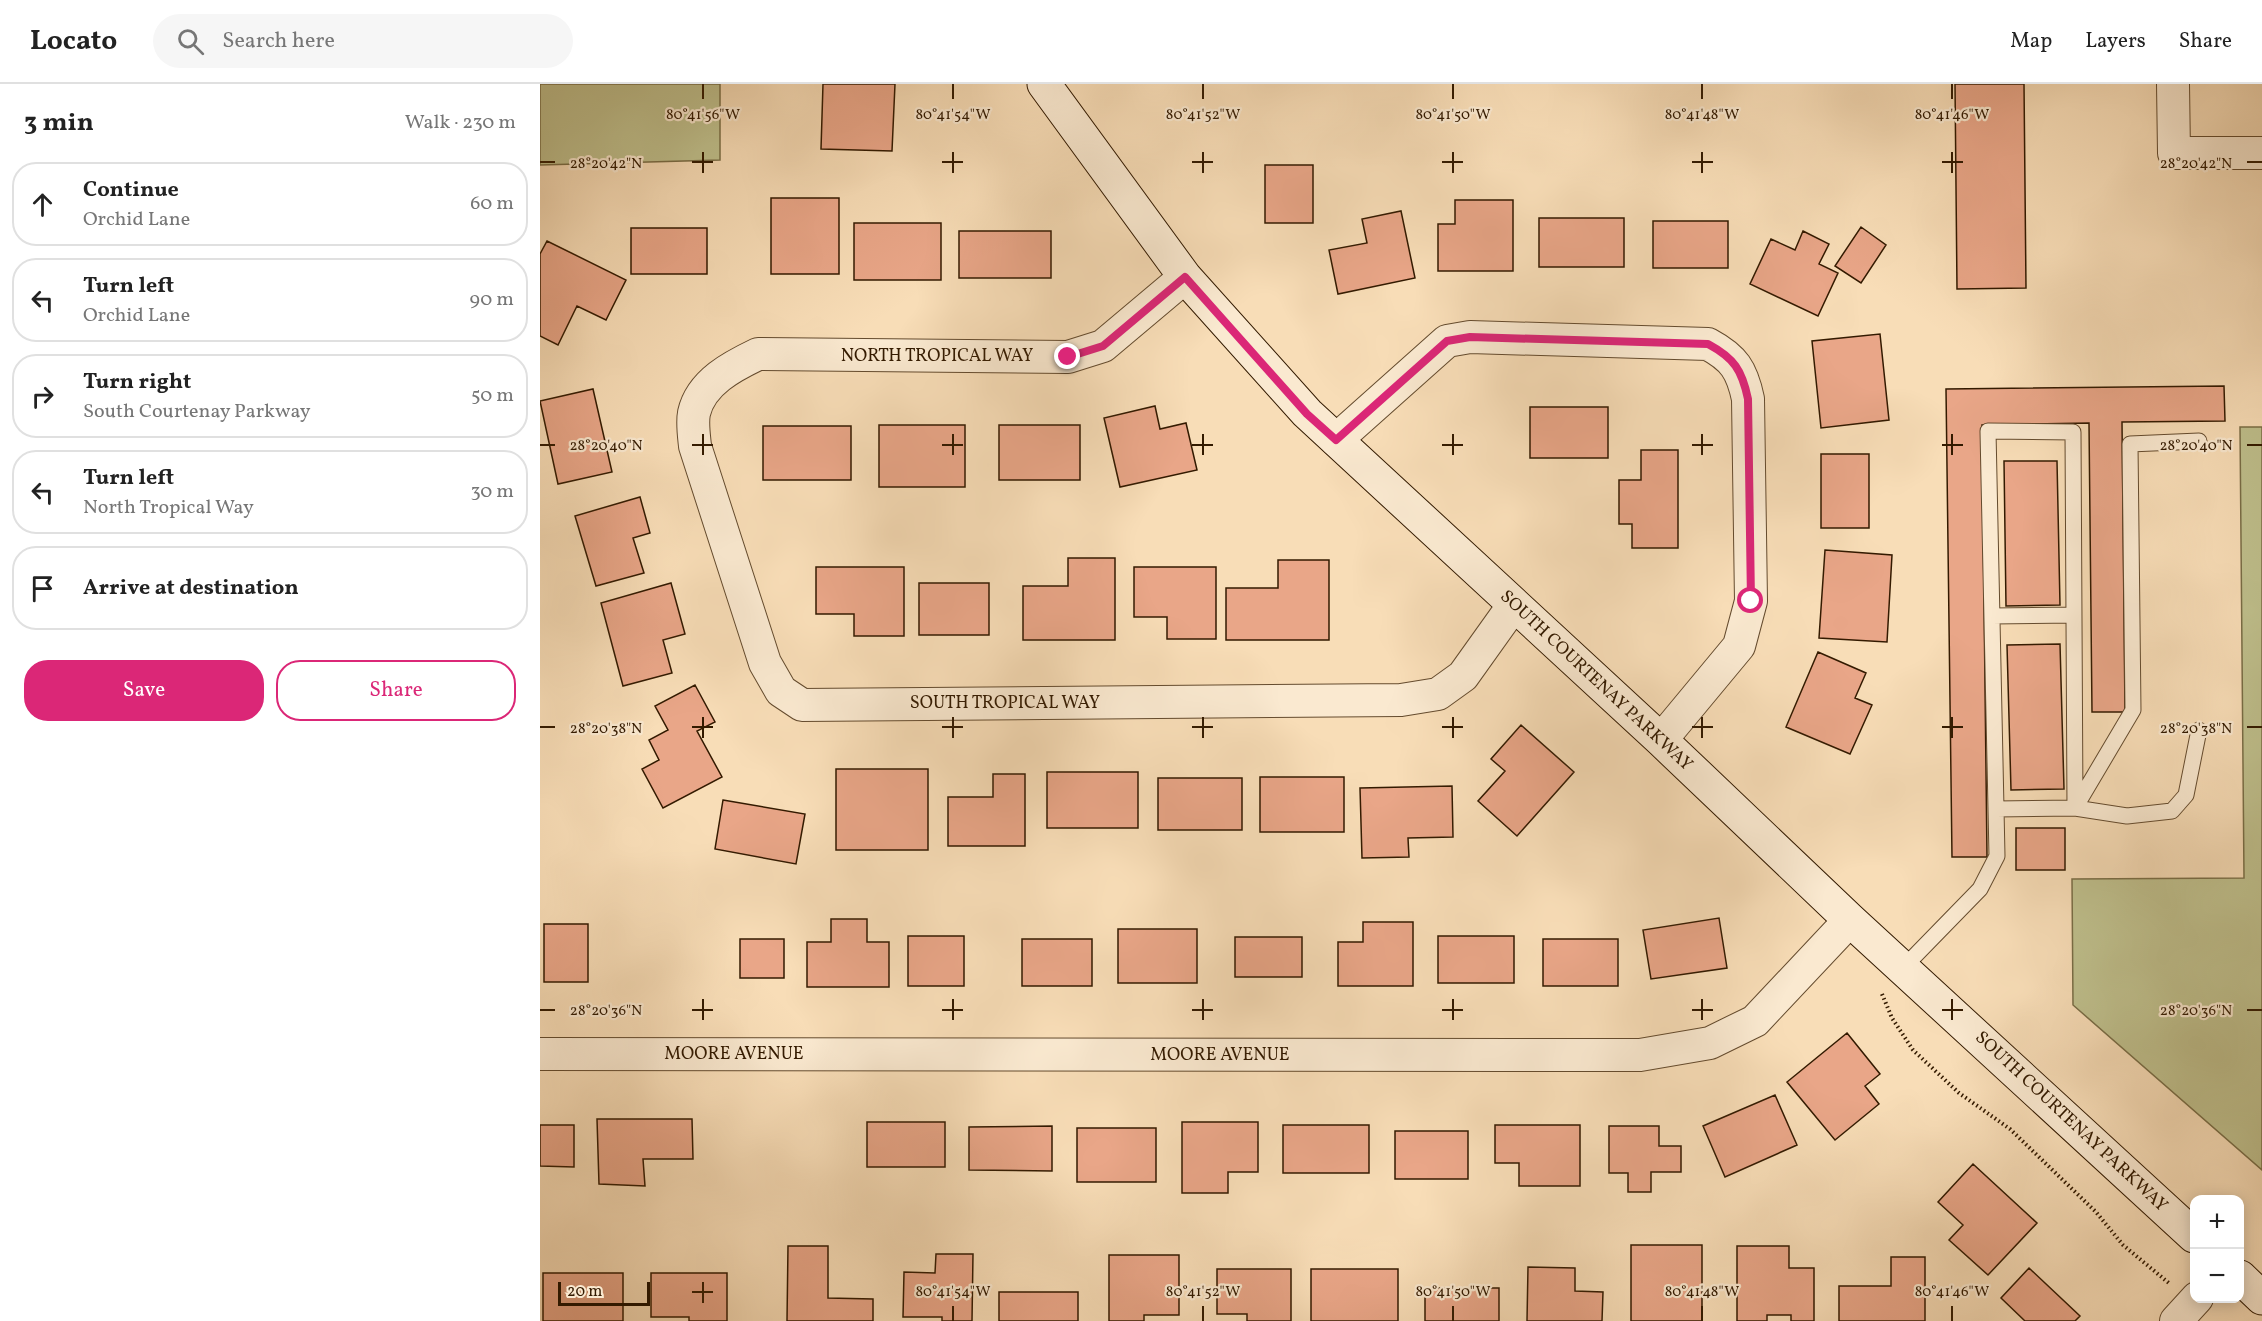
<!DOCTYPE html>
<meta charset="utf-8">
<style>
:root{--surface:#fff;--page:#f6f6f6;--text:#222;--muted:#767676;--line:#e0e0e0;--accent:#db2777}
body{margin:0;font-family:Vollkorn,serif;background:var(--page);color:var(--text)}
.controls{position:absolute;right:18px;bottom:18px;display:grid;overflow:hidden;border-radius:12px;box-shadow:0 3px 15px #0003}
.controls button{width:54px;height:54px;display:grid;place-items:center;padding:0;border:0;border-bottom:2px solid var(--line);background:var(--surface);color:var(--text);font:30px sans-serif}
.scale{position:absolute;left:18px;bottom:15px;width:92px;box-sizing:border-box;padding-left:6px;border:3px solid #331a00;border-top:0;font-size:16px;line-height:21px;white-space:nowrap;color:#331a00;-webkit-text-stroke:4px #fae9d0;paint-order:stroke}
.stop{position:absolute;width:18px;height:18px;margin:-14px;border:4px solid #db2777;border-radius:50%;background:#fff}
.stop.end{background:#db2777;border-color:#fff;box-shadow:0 2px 6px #0008}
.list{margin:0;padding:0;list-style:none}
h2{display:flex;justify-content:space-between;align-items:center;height:78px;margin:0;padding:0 24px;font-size:26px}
h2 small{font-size:20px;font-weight:400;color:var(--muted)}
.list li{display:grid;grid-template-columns:39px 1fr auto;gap:18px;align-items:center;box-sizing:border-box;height:84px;margin:0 12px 12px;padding:0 12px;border:2px solid var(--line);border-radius:24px}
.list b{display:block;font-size:22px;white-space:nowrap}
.list p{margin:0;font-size:20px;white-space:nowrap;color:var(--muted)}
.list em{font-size:20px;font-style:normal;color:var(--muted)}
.actions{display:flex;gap:12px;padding:18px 24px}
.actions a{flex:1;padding:14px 0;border:2px solid var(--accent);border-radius:24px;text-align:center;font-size:21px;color:var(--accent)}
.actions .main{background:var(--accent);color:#fff}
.icon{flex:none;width:33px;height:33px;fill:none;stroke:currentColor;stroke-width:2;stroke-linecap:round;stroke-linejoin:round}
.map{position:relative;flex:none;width:1722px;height:1237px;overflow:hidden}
header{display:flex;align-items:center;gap:36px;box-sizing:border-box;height:84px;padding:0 30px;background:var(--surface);border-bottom:2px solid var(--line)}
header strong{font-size:28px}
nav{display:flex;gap:33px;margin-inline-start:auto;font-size:21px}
.search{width:420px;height:54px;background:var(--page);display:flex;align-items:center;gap:15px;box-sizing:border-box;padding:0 21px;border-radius:33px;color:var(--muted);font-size:22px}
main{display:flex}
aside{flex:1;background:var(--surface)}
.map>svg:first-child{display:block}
.green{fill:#bfc08d;stroke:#796d46;stroke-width:1.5}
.building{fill:#e9a688;stroke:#331a00;stroke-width:1.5}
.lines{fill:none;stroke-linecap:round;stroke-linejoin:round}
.lane-casing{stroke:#644b2e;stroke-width:17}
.street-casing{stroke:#644b2e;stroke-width:34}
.secondary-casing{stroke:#331a00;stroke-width:35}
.path{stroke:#331a00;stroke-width:4;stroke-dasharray:1.5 3;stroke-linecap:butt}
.lane{stroke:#fae9d0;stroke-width:15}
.street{stroke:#fae9d0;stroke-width:32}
.secondary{stroke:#fae9d0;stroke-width:33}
.route{stroke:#db2777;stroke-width:8}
.ticks{fill:none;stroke:#331a00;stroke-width:2}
.labels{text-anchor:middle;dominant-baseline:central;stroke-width:4.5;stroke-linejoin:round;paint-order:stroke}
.street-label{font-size:18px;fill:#331a00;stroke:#fae9d0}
.ticks-label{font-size:15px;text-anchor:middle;fill:#331a00;stroke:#fae9d0;stroke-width:4.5;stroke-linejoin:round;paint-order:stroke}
</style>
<header>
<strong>Locato</strong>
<div class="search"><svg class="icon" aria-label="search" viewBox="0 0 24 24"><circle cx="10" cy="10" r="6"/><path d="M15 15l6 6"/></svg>Search here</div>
<nav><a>Map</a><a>Layers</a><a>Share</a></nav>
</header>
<main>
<aside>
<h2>3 min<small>Walk · 230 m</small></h2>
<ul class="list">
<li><svg class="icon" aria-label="ahead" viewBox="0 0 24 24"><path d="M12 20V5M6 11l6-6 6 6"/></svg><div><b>Continue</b><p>Orchid Lane</p></div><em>60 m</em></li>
<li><svg class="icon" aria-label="left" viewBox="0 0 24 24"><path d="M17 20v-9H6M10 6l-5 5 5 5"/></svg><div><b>Turn left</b><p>Orchid Lane</p></div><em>90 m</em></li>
<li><svg class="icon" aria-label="right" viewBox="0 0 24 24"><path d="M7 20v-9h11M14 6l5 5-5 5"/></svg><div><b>Turn right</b><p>South Courtenay Parkway</p></div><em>50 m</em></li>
<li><svg class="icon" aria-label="left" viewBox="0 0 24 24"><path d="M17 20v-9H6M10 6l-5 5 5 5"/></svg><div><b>Turn left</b><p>North Tropical Way</p></div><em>30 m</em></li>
<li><svg class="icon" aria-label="arrive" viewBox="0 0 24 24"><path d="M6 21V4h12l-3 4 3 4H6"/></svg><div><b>Arrive at destination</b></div></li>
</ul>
<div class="actions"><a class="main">Save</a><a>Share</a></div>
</aside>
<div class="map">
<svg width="1722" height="1237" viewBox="0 0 1722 1237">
<rect width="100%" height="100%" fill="#f8ddb7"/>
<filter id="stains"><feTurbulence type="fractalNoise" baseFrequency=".00333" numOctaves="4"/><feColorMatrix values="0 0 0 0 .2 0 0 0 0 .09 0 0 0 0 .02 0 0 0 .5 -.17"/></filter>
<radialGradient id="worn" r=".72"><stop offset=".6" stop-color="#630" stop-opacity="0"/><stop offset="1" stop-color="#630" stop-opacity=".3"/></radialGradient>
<path class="green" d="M0,0H180V76L0,81Z
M1700,343H1722V1086L1533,921L1532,795L1704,794Z"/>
<path class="building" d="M283,0H355L352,67L281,65Z
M1415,0H1484L1486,204L1417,205Z
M725,81H773V139H725Z
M231,114H299V190H231Z
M915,116H973V187H898V140H915Z
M861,127L875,194L798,210L789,166L827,159L822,135Z
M999,134H1084V183H999Z
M1113,137H1188V184H1113Z
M314,139H401V196H314Z
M1321,143L1346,161L1321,199L1295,182Z
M91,144H167V190H91Z
M419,147H511V194H419Z
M1263,147L1289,160L1279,180L1298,189L1278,232L1210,200L1231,155L1255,166Z
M7,157L86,196L66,236L37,222L18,261L0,252V170Z
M1340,250L1349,336L1281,344L1272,257Z
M1684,302L1685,337L1582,338L1585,628H1552L1549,339L1442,341L1447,773H1412L1406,305Z
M53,305L72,388L18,400L0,317Z
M615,322L620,345L646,339L657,386L580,403L564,334Z
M990,323H1068V374H990Z
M339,341H425V403H339Z
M459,341H540V396H459Z
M223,342H311V396H223Z
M1101,366H1138V464H1092V440H1079V396H1101Z
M1281,370H1329V444H1281Z
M1464,377H1517L1520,521L1466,522Z
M100,413L110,449L93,454L104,489L56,502L35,432Z
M1285,466L1352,471L1347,558L1279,554Z
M528,474H575V556H483V502H528Z
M738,476H789V556H686V504H738Z
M276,483H364V552H314V530H276Z
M594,483H676V555H627V533H594Z
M131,499L145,550L123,556L132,589L83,602L61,519Z
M379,499H449V551H379Z
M1520,560L1524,705L1471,706L1467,561Z
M1278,568L1326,589L1315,614L1332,621L1310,670L1246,643Z
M155,601L175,638L157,647L182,693L123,724L102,685L119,676L109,656L128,646L115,622Z
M981,641L1034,688L977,752L938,717L965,687L951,675Z
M296,685H388V766H296Z
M507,688H598V744H507Z
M453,690H485V762H408V713H453Z
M720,693H804V748H720Z
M618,694H702V746H618Z
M912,702L913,753L868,754L869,773L822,774L820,704Z
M183,716L265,730L256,780L175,765Z
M1476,744H1525V786H1476Z
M1179,834L1187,884L1111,895L1103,846Z
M291,835H327V858H349V903H267V858H291Z
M823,838H873V902H798V858H823Z
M4,840H48V898H4Z
M578,845H657V899H578Z
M368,852H424V902H368Z
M898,852H974V899H898Z
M695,853H762V893H695Z
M200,855H244V894H200Z
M482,855H552V902H482Z
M1003,855H1078V902H1003Z
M1307,949L1340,990L1325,1002L1339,1020L1295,1056L1247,998Z
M1235,1011L1257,1061L1185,1093L1163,1042Z
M57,1035H152L153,1075H103L105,1102L59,1100Z
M327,1038H405V1083H327Z
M642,1038H718V1088H688V1109H642Z
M0,1041H34V1083L0,1082Z
M743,1041H829V1089H743Z
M955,1041H1040V1102H979V1079H955Z
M512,1042V1087L429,1086V1043Z
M1069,1042H1119V1062H1141V1088H1111V1108H1088V1089H1069Z
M537,1044H616V1098H537Z
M855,1047H928V1095H855Z
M1433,1080L1497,1139L1448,1191L1409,1156L1423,1141L1398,1118Z
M1091,1161H1162V1237H1091Z
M248,1162H288V1214L333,1215V1237H247Z
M1197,1162H1249V1184H1274V1237H1251V1231H1227V1237H1197Z
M396,1170H433L432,1237H402V1233H363L364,1188L395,1189Z
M569,1171H639V1231H604V1237H569Z
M1351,1173H1385V1237H1299V1202H1351Z
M988,1183L1035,1184V1207L1063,1208L1062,1237H987Z
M1489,1184L1540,1232L1535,1237H1485L1461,1214Z
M677,1185H751V1237H707V1230H677Z
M771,1185H858V1237H771Z
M3,1189H83V1237H3Z
M111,1189H187V1237H149V1233H111Z
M885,1204H959V1237H885Z
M459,1208H538V1237H459Z"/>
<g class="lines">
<defs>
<path id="lane" d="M1452,532L1534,531
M1535,724L1593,626L1590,360L1659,357
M1456,725L1535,724L1587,732L1632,727L1646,711L1659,646
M1363,884L1440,805L1457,772L1448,347L1533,348L1535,724"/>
<path id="street" d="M1633,0L1634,69H1722
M645,193L563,262L528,273L218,270C193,282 161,298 154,329C152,339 154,352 155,362L225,579L241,607L262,621L861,616L898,610L923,592L973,522
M796,356L907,257L930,253L1168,260C1194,274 1202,286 1208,315L1211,517L1199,562L1121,656
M0,970L1100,971L1170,959L1215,937L1310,836
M1636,1237L1657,1214"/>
<path id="secondary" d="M504,0L645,193L767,329L1121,656L1310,836L1654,1152
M1700,1193L1722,1214"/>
</defs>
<use href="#lane" class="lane-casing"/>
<use href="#street" class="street-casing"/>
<use href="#secondary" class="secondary-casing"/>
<path class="path" d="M1342,910L1352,934L1373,966L1419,1009L1470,1045L1556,1128L1583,1161L1630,1200"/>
<use href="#lane" class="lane"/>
<use href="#street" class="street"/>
<use href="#secondary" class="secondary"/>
</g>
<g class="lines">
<path class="route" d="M528,273L563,262L645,193L767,330L796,356L907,257L930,253L1168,260C1194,274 1202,286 1208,315L1211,517"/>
</g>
<path class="ticks" d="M163,0V15M413,0V15M663,0V15M913,0V15M1162,0V15M1412,0V15M163,68V89M413,68V89M663,68V89M913,68V89M1162,68V89M1412,68V89M0,78H15M152,78H173M402,78H423M652,78H673M902,78H923M1152,78H1173M1402,78H1423M1707,78H1722M163,350V371M413,350V371M663,350V371M913,350V371M1162,350V371M1412,350V371M0,361H15M152,361H173M402,361H423M652,361H673M902,361H923M1152,361H1173M1402,361H1423M1707,361H1722M163,633V654M413,633V654M663,633V654M913,633V654M1162,633V654M1412,633V654M0,643H15M152,643H173M402,643H423M652,643H673M902,643H923M1152,643H1173M1402,643H1423M1707,643H1722M163,915V936M413,915V936M663,915V936M913,915V936M1162,915V936M1412,915V936M0,926H15M152,926H173M402,926H423M652,926H673M902,926H923M1152,926H1173M1402,926H1423M1707,926H1722M163,1198V1219M152,1208H173M413,1222V1237M663,1222V1237M913,1222V1237M1162,1222V1237M1412,1222V1237"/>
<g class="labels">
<g class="street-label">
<text x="397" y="272">NORTH TROPICAL WAY</text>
<text transform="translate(1056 597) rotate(43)">SOUTH COURTENAY PARKWAY</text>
<text x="465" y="619">SOUTH TROPICAL WAY</text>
<text x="194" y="970">MOORE AVENUE</text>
<text x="680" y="971">MOORE AVENUE</text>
<text transform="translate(1531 1038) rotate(43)">SOUTH COURTENAY PARKWAY</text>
</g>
</g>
<g class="ticks-label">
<text x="163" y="35">80°41'56"W</text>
<text x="413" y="35">80°41'54"W</text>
<text x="663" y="35">80°41'52"W</text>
<text x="913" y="35">80°41'50"W</text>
<text x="1162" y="35">80°41'48"W</text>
<text x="1412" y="35">80°41'46"W</text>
<text x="66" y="84">28°20'42"N</text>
<text x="1656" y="84">28°20'42"N</text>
<text x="66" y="366">28°20'40"N</text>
<text x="1656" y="366">28°20'40"N</text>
<text x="66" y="649">28°20'38"N</text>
<text x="1656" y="649">28°20'38"N</text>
<text x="66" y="931">28°20'36"N</text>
<text x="1656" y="931">28°20'36"N</text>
<text x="413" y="1212">80°41'54"W</text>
<text x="663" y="1212">80°41'52"W</text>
<text x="913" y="1212">80°41'50"W</text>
<text x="1162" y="1212">80°41'48"W</text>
<text x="1412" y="1212">80°41'46"W</text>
</g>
<rect width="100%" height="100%" filter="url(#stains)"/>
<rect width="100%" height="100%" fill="url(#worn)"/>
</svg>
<div class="controls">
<button>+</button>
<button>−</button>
</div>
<div class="scale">20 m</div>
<div class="stop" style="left:1211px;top:517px"></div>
<div class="stop end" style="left:528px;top:273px"></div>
</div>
</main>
